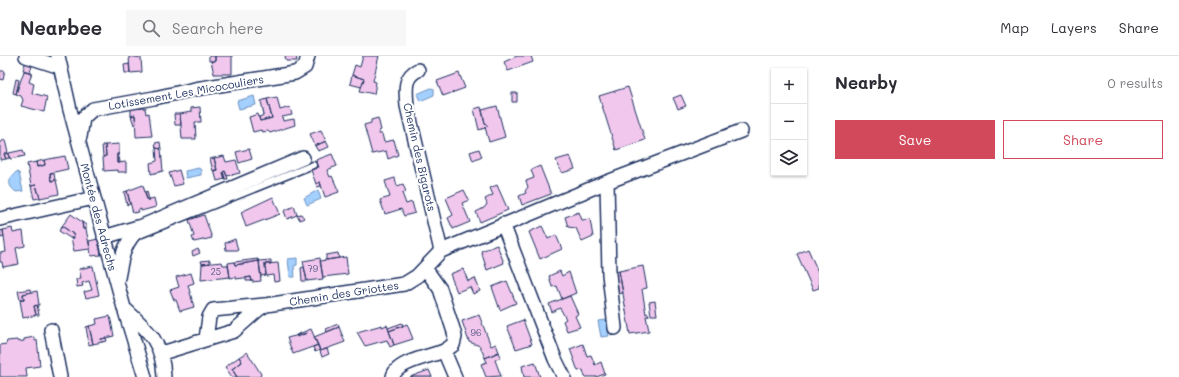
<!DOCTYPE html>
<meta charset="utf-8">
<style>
:root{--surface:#fff;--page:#f7f7f7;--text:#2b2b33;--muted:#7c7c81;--line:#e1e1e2;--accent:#d1495b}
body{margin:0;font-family:Mali,sans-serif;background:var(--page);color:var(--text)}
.controls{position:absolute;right:12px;top:12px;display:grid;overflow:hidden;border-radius:0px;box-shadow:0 1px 3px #0004}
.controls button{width:36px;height:36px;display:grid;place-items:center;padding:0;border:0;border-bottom:1px solid var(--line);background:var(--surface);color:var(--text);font:20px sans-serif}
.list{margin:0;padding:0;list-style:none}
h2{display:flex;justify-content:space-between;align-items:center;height:52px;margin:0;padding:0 16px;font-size:17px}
h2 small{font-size:13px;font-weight:400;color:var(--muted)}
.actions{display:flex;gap:8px;padding:12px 16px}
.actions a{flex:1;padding:9px 0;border:1px solid var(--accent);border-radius:0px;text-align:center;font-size:14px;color:var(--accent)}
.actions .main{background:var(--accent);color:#fff}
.icon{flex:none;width:22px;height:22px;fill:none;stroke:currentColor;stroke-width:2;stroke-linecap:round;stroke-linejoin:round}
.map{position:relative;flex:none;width:819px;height:321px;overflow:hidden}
header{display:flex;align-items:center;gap:24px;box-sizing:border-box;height:56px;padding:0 20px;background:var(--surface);border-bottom:1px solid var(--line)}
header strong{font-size:19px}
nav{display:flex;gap:22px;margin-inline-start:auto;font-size:14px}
.search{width:280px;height:36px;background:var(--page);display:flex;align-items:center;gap:10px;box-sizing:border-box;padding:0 14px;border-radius:0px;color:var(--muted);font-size:15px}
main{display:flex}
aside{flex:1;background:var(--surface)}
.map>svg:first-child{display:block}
.water{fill:#a3d0fe;stroke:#6d90be}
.building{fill:#f2c7ed;stroke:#1b2f5e}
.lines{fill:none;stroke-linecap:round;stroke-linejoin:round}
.service-casing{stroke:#1b2f5e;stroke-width:9}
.minor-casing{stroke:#1b2f5e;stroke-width:16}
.service{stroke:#fff;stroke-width:6}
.minor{stroke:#fff;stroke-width:13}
.labels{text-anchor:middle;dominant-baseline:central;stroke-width:4;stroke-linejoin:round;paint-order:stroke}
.number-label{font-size:9px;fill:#515582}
.street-label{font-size:11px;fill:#1b2f5e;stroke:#fff}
</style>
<header>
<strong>Nearbee</strong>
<div class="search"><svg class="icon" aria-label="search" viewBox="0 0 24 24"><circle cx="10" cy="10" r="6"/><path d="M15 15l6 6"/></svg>Search here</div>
<nav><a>Map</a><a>Layers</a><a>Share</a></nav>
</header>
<main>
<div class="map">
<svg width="819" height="321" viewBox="0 0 819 321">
<rect width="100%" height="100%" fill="#fff"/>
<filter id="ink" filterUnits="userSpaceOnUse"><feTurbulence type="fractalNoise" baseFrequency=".025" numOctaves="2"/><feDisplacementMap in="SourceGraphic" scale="8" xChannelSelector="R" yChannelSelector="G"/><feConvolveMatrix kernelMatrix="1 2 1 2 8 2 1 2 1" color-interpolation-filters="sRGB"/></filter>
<g filter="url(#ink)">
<path class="water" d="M431,32L434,33V39L420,45L417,38Z
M254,40L256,49L239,53L237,45Z
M199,112L201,114V119L186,122L185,115Z
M16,116L19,117L23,135L16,136C7,129 8,124 16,116Z
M318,134L321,143L307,149L304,142Z
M297,202V209L294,210L295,221H290L288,203Z
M606,264L609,280L601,281L598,265Z"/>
<path class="building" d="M129,0L141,2L142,16L130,17Z
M209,0H215V5H209Z
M215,0H232V18H214L211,5H215Z
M285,0H296L297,5H286Z
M363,0H379L373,25L376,26L374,38L360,35L364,23L352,19L355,9L360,11Z
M531,0L533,6L508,15L504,6L517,0Z
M26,5L33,7L30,16L23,14Z
M129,8L130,17H125L124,9Z
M0,15H5L3,24L0,23Z
M24,15L32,17L29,26L34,28L32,37L47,41L44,56L21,50L23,44L21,40L16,38Z
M459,17L465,32L443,40L437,25Z
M352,19L364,23L361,31L350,28Z
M16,23L19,24L16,38L13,37Z
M628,31L645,84L616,94L599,40Z
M512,37H517V46H512Z
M681,39L686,50L678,53L673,42Z
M277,41L280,54L290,51L292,59L282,61L283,65L294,63L295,69L270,77L268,75L263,76L261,74L253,76L249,61L258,58L260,65L272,62L267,43Z
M267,43L272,62L260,65L259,61L264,59L261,45Z
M497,50L505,81L489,86L485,71L488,70L485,67L482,54Z
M200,51L201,66H195L196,83H182L180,58L191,56V52Z
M481,51L485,67L488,70L485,71V72L479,74L474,53Z
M145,52L146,58L149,57L152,80L136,81L135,59L131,60V53Z
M174,58H180L181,69H175Z
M135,59L136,68L134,69L131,60Z
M378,62L381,74L379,75V78H382L384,86L394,84L398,99L388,103L386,95L372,98L364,69L371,67V64Z
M321,74L326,85L315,90L310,78Z
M5,84L8,97L4,98L6,103L0,104V86Z
M326,85L329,91L318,95L315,90Z
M160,86L161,93L156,92L155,87Z
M119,88V98H117V107L126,106V116H118V114L104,115L103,101L106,100L105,89Z
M102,89H105L106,100L103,101Z
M156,92L161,93L163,115L151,118L150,107L157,105Z
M249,93L252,103L239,107L236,96Z
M479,93L482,101L473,105L470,96Z
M23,94L25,100L10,103L9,97Z
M8,97L9,102L6,103L4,98Z
M117,98H119L120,107H117Z
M332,98L337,110L327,114L330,121L332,120L339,136L325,141L320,126L316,128L311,114L319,111L316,104Z
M65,100L68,113L50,117L51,125L56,124L59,138L40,142L36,129L31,130L27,108L36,106L37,111L45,109L44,104Z
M224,100L226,106L236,104L240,117L227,120L225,115L223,116L225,123L217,125L214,114H217L214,102Z
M570,100L575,113L562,117L556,104Z
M214,102L217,114L213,115L210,103Z
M44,104L45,109L37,111L36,106Z
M540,110L551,138L522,149L519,140L526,137L525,135L528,131L526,125L534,122L531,114Z
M179,114L183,128L174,130L169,117Z
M225,115L228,123H225L223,116Z
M50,117H54L55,124L51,125Z
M395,122L397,130L403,128L406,136L402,137L406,148L412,146L415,157L404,160L401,153L385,158L380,144L390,141L385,125Z
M320,126L321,130L317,131L316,128Z
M36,129L40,142L34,143L31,130Z
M143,129L147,144L154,142L156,151L141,155V153L138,154L139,156L133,157L127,135Z
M497,129L508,154L480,166L476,156L484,152L487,148L485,143L493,139L490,132Z
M464,134L469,144L462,147L470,166L453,173L448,162L453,159L446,142Z
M127,135L130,148L127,149L124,136Z
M147,135L149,144H147L145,136Z
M273,141L280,158L246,171L241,156Z
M294,150L297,159L287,163L284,155Z
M579,156L582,164L590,163L593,181L582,186L576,172L568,171L565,161Z
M71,158L82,166L83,173H86L90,193L74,195L71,182H74L73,178L62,170Z
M301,158L304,162L300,164L297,159Z
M204,159L212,182L194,186L192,181L194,180L189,164Z
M82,166L86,169V173H83Z
M62,170L73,178L74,182H70L59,175Z
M542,170L548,183L556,179L562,193L540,203L529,176Z
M12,172L13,177L23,175L25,190L16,192L19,208L3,211L2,206H0V197L6,196L3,174Z
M3,174L4,181L1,182L0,175Z
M98,183L101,199L91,200L89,185Z
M235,183L238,194H226L225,187Z
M497,189L504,207L487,214L481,195Z
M198,193L200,197L193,200L192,196Z
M808,193L819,218V232L813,234L797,198Z
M338,197L339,202L326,204V199Z
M346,201L348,218L323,221L320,205Z
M320,202L323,223L307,225L303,205Z
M258,203L259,205L235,209L234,206Z
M210,204V207L202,208L201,205Z
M271,204V208H265L266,219L261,220L259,205Z
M259,205L261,225L252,226L251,221L236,223V221L230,222L228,207L234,206L235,209Z
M222,206L223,209H228L230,221L201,224L202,208Z
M278,207L280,225L274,226L273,219L266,220L265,208Z
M93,210L99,239L86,242L84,236L92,234L89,225L82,227L83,230L77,231L76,223L81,222L79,213Z
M643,210L647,232L642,233L646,258L648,257L649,260H646L649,275L630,278L619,215Z
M304,211L307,225H302L301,212Z
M463,213L468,225L475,222L480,235L473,238L470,231L457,236L450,218Z
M560,215L562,220L569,216L576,237L562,243L557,230L552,231L549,220Z
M619,215L623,237L617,238L614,217Z
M191,217L194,227L188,229L194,251L180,255L176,244H174L170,234L179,231L176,221Z
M251,221L252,225H246V222Z
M507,225L516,247L500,254L492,231Z
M30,233L31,236L23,238L24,244H20L18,235Z
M37,235L39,249L34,250L36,259L23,262L20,244H24L23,238Z
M570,240L578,258L575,260L580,271L567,275L563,265L566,263L560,252L552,256L549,248Z
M655,245L657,259H651L649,246Z
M37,249L39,259H36L34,250Z
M479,259L491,290L496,288L499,296L485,302L480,290L469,286L462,265Z
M110,260L114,280L101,283L102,286L93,288L89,270L97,268L96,263Z
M523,264L532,288L516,293L507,270Z
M402,267L403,270L389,275L388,272Z
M338,268L339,271L327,276L326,273Z
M407,268L413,283L394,289L389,275Z
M382,269V271L387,269L394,289L390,291L387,284L365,290L357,276Z
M89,270L93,288L89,289L86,271Z
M339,271L345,286L320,295L314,281Z
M311,273L318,289L293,298L287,282L307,277L306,275Z
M306,275L307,277L297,281L296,279Z
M34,281L35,285L37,284L40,310L26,312L27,321H0V289L6,288L7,285L17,284L18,286L24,285V283Z
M106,282L107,285L102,286L101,283Z
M583,288L587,300L591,299L595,309L601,306L605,318L596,321H585L583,314L578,315L570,293Z
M318,289L320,294L315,296L313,291Z
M327,293L329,298L322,301L320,295Z
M247,296L256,310L261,318L260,321H237L232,313L242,306L239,301Z
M499,296L501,301L495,304L501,320L486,321L481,308L487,306L485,302Z
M239,301L242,306L232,313L237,321H232L225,311Z
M535,306L540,321H524L522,310Z
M429,314L432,321H410Z"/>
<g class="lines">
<defs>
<path id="service" d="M137,180L313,109"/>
<path id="minor" d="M26,0L60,11
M58,0L70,54L124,252L145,321
M418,14C403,21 406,35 407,50L441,195
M80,81L83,62L93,53L154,42L195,33L295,17L305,11L308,0
M607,126L609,218L615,272
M0,163L94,142
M503,168L555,303L564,321
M104,181L138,171
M118,222C122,199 124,186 142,170L303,102
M125,253C149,275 163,287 164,321
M51,274L60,321
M206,283L209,261L213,254L264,249
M444,295L455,321
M162,297L234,275L259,253L266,249L404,228L417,220L441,195L607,126L741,75
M393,321C395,306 431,300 444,295L453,289L455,281L454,276L440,233L425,212"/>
</defs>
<use href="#service" class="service-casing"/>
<use href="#minor" class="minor-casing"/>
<use href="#service" class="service"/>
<use href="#minor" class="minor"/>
</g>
</g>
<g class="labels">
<g class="number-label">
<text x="313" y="212">79</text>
<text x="216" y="215">25</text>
<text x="476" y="276">96</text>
</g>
<g class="street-label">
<text transform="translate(186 36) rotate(-10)">Lotissement Les Micocouliers</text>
<text transform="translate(420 101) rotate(77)">Chemin des Bigarots</text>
<text transform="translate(99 161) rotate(75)">Montée des Adrechs</text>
<text transform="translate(344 237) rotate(-9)">Chemin des Griottes</text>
</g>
</g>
</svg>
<div class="controls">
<button>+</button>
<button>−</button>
<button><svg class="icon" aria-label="layers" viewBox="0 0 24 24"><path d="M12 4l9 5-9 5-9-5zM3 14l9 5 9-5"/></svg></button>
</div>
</div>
<aside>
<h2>Nearby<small>0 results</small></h2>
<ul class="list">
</ul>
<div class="actions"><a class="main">Save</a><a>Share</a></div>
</aside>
</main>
